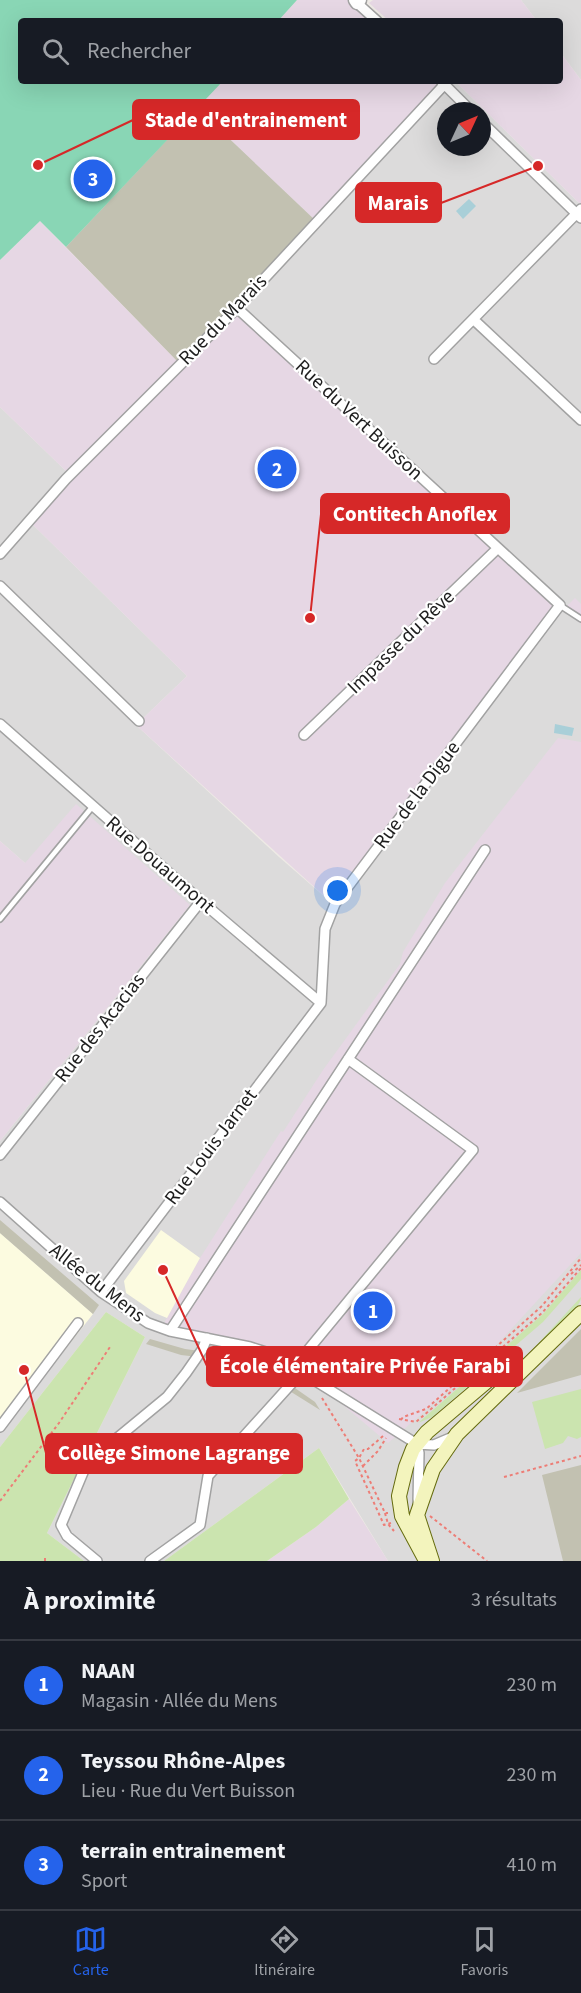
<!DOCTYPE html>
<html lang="fr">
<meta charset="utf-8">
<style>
:root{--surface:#171b24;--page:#242831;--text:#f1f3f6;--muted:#9ea1a6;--line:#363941;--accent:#2563eb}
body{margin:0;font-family:"Source Sans 3",sans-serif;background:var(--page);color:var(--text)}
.compass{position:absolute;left:437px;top:102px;width:54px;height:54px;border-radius:50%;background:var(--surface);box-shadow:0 6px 24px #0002;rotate:46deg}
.you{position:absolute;left:338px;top:891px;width:21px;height:21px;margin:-15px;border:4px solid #fff;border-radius:50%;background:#1a73e8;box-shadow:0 0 0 9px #1a73e833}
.badge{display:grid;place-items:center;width:39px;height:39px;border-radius:50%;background:var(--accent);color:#fff;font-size:20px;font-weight:700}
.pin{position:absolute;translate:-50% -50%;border:3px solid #fff;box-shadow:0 2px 6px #0006}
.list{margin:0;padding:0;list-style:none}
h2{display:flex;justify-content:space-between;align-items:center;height:78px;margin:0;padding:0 24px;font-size:26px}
h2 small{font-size:20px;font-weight:400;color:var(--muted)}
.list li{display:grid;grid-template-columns:39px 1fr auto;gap:18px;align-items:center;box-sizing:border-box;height:90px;padding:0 24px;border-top:2px solid var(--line)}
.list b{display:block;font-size:22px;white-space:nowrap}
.list p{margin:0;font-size:20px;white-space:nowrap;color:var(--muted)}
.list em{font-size:20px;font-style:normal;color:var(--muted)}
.icon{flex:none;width:33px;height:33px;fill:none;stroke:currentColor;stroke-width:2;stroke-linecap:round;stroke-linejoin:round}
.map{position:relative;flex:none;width:581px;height:1561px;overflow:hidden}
.search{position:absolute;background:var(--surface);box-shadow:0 6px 24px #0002;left:18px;right:18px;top:18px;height:66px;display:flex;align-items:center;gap:15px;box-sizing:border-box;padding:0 21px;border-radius:6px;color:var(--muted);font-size:22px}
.sheet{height:348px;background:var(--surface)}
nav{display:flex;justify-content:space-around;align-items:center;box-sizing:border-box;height:84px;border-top:2px solid var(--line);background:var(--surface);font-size:16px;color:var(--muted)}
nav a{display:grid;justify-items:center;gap:3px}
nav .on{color:var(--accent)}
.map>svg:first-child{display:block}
.residential{fill:#dcdbdb;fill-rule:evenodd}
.industrial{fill:#e6d7e4}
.education{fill:#fcfbe0}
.construction{fill:#c2c1b1}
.grass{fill:#cbe4af}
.pitch{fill:#89d6b5}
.water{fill:#a9cfd8}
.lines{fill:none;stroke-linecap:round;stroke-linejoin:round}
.service-casing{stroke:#a2a2a2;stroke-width:8}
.minor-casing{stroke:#a2a2a2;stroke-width:12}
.tertiary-casing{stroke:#a2a2a2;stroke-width:15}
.secondary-casing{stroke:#656b0e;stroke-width:16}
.path{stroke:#ed7d76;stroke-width:2;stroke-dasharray:3 3;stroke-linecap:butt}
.service{stroke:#fff;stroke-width:4.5}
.minor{stroke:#fff;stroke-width:9}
.tertiary{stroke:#fff;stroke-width:12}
.secondary{stroke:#f3f4bd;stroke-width:14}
.labels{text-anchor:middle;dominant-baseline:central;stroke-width:4.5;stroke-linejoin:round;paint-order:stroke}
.street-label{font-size:20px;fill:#1e1e1e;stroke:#fff}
.leader{fill:none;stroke:#d62828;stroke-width:2}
.callout-dot{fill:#d62828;stroke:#fff;stroke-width:2}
.callout{fill:#d62828;stroke:#d62828;stroke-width:2}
.callout-label{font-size:21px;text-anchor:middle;font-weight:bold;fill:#fff}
</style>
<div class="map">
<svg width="581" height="1561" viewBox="0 0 581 1561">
<rect width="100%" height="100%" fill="#eeeae5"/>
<path class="residential" d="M521,0H581V80L560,52V21H537Z
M448,81H455L581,205V1561H388L319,1448L164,1561H84L47,1533L145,1337L106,1312L0,1447V1141L190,905L25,863L0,841V407L70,475L28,520L187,676L136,725L279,857L333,904L179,363L66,247L197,108L318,222ZM446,111H482V147H446Z"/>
<path class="industrial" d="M297,0H361L380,21H278Z
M373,0H521L537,21H389L369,3Z
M560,52L581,80V205L455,81H560Z
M223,81H448L318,223L197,108Z
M40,221L179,363L239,303L308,373L560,606L333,904L136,725L187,676L28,520L70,475L0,407V260Z
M575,598L581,604V624L564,609Z
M558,738L581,742V1253L479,1364L388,1443L318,1384L277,1358L162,1327L200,1258L281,1131L283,1132L323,1070L400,964L403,952L445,883Z
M76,804L190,905L0,1141V841L25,863Z
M349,1499L388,1561H267L316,1527Z"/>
<path class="education" d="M161,1230L200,1258L167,1318L155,1313L126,1293L124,1281Z
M0,1233L93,1314L5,1426L0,1429Z"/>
<path class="construction" d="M197,108L318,223L179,363L66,247Z
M0,1220L99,1305L93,1314L0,1233Z
M581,1329V1375L517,1393Z
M150,1339L185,1349L231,1355L248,1359L269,1370L315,1402L320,1410L251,1367L232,1361L181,1355L146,1344Z
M581,1465V1561H563L542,1475Z"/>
<path class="grass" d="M581,1270V1279L543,1322L432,1417L418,1423L543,1314Z
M581,1297C581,1310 544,1342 534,1352L532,1350Z
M106,1312L145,1337L47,1533L84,1561H0V1447Z
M581,1389V1437L577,1439L568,1436L563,1443L545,1449L532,1402Z
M319,1448L349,1499L316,1527L267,1561H164Z"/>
<path class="pitch" d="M0,0H297L278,21H21V81H223L66,247L40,221L0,260Z"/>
<path class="water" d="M469,199L476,206L463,219L456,211Z
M555,724L574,728L572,736L554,733Z"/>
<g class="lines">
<defs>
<path id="service" d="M561,606L581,619
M0,919L93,806"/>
<path id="minor" d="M357,3L377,21
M441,81L471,111
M482,122L581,218
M237,308L560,605L335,904L325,929L321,1003
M473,319L581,420
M434,359L581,209
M0,554L66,479L237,308L444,85
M0,586L139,721
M0,724L201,901L321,1003
M304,735L498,548
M0,1155L201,901
M0,1202L101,1292L148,1323L170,1331L250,1347L272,1354L417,1444L434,1445L455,1436
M101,1292L321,1003
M170,1331L485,850
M294,1367L473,1150L348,1059
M0,1427L78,1323
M417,1444L419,1453L418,1503
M97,1561L67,1536L61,1525L87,1463L167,1397L186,1373L202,1350L207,1338
M150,1561L200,1525L208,1476L302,1372"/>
<path id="tertiary" d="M355,0L357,3L360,0"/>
<path id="secondary" d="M424,1557L402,1516L399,1496L406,1467L413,1449L427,1432L492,1377L526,1366
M432,1561L417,1515L433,1469L457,1434L581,1313"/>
</defs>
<use href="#service" class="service-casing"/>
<use href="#minor" class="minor-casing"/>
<use href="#tertiary" class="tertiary-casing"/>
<use href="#secondary" class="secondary-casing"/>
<path class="path" d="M571,1274L581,1265
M322,1398L359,1458L385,1513H388
M399,1419L416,1422L542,1313L581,1268
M401,1420L403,1417L426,1409L542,1306L581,1258
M383,1436L368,1449H364L359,1458L355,1461L384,1525L391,1523
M363,1466L378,1451L386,1438
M504,1477L581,1456
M0,1501L59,1423L110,1347
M385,1513L388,1524L394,1531
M430,1516L487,1561
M45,1561V1558"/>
<use href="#service" class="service"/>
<use href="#minor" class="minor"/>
<use href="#tertiary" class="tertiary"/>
<use href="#secondary" class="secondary"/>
</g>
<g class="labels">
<g class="street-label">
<text transform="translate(223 320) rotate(-46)">Rue du Marais</text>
<text transform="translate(359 420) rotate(43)">Rue du Vert Buisson</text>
<text transform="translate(401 642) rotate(-44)">Impasse du Rêve</text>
<text transform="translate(417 795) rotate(-53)">Rue de la Digue</text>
<text transform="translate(160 865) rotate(41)">Rue Douaumont</text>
<text transform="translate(100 1028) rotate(-52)">Rue des Acacias</text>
<text transform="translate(211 1147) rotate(-53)">Rue Louis Jarnet</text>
<text transform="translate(97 1283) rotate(38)">Allée du Mens</text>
</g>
</g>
<path class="leader" d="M38 165L133 120M538 166L441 203M310 618L321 514M163 1270L207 1366M24 1370L46 1453"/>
<g class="callout-dot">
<circle cx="38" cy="165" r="6"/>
<circle cx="538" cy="166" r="6"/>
<circle cx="310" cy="618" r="6"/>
<circle cx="163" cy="1270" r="6"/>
<circle cx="24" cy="1370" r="6"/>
</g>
<g class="callout">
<rect x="133" y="100" width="226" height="39" rx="6"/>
<rect x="356" y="183" width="85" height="39" rx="6"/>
<rect x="321" y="494" width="188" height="39" rx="6"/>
<rect x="207" y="1347" width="315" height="39" rx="6"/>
<rect x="46" y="1434" width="256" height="39" rx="6"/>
</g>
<g class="callout-label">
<text x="246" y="127">Stade d'entrainement</text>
<text x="398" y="210">Marais</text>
<text x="415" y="521">Contitech Anoflex</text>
<text x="365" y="1373">École élémentaire Privée Farabi</text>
<text x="174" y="1460">Collège Simone Lagrange</text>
</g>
</svg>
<svg class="compass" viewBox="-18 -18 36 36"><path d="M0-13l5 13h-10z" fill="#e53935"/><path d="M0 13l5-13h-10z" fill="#9ea1a6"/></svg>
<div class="you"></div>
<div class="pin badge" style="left:373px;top:1311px">1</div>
<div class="pin badge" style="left:277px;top:469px">2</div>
<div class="pin badge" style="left:93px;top:179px">3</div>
<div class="search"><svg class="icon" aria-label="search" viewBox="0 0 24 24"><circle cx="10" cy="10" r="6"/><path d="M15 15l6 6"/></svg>Rechercher</div>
</div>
<section class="sheet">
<h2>À proximité<small>3 résultats</small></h2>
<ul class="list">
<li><span class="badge">1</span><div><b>NAAN</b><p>Magasin · Allée du Mens</p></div><em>230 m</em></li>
<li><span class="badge">2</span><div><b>Teyssou Rhône-Alpes</b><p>Lieu · Rue du Vert Buisson</p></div><em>230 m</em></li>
<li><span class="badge">3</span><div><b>terrain entrainement</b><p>Sport</p></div><em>410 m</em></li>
</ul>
</section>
<nav>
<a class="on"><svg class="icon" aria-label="map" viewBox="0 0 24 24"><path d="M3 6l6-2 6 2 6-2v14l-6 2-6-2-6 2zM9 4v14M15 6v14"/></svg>Carte</a>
<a><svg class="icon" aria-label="directions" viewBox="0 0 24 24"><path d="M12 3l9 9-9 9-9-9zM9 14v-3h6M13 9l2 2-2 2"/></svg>Itinéraire</a>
<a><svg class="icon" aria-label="saved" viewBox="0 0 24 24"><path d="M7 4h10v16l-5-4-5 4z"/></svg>Favoris</a>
</nav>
